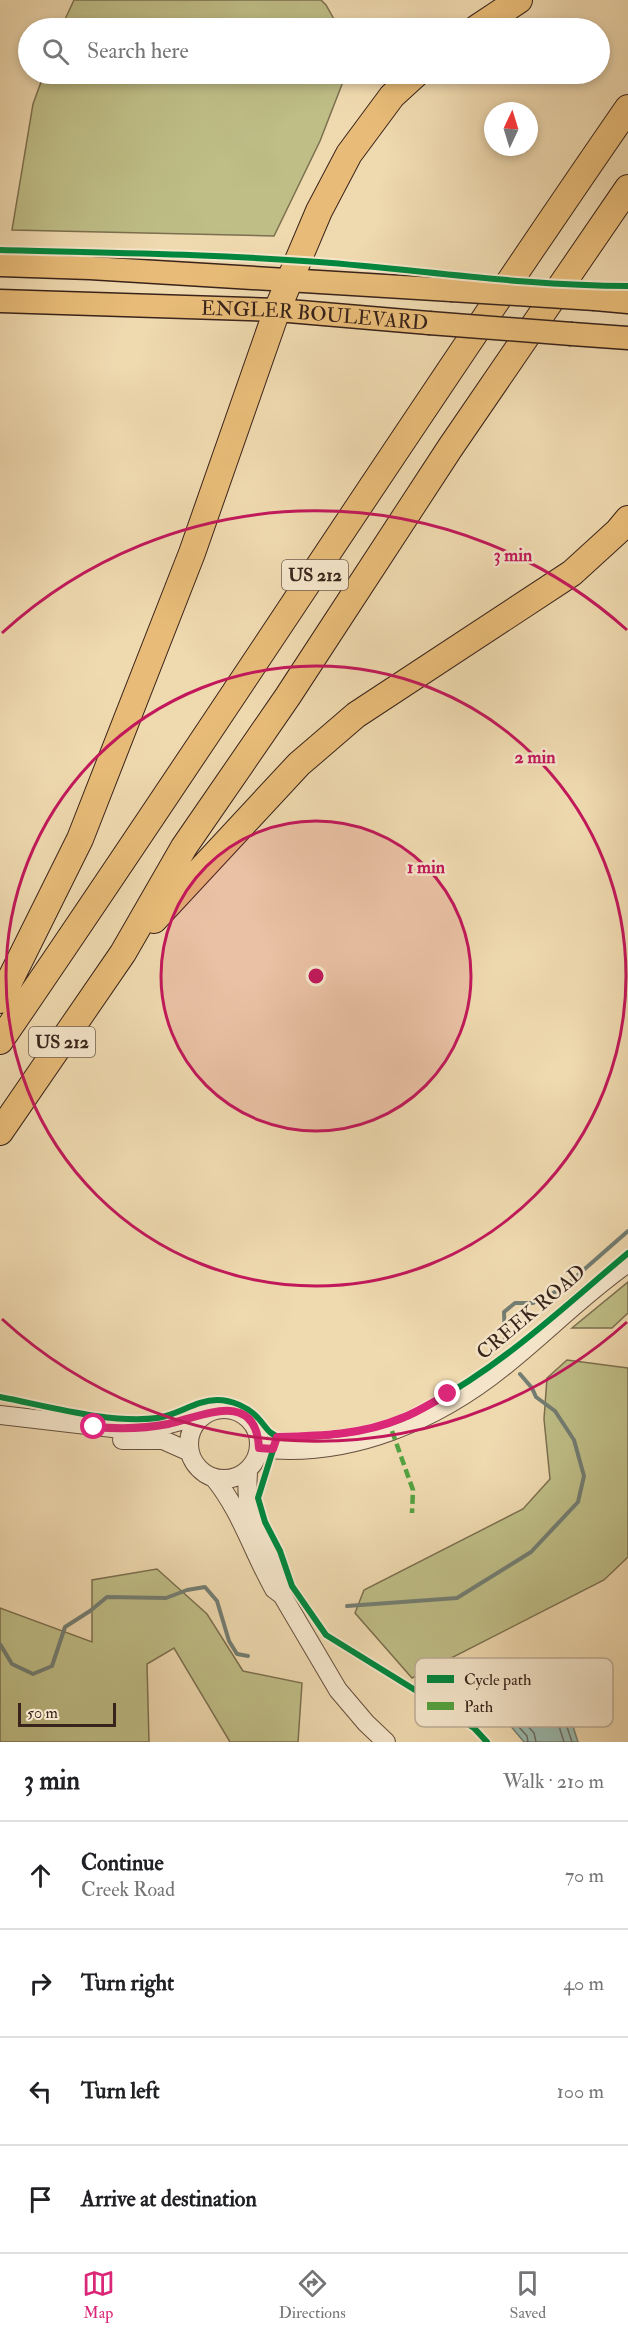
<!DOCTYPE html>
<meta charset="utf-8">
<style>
:root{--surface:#fff;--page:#f2f2f2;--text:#202124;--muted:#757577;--line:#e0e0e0;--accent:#db2777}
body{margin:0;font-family:"IM FELL Double Pica",serif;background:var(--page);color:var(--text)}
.compass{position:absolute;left:484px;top:102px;width:54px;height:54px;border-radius:50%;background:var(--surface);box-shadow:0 3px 9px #0003;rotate:4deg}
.scale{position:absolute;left:18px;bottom:15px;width:98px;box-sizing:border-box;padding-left:6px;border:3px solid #39231a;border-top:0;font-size:16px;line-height:21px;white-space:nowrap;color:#39231a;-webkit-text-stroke:4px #f5e6cb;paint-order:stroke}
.stop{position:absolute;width:18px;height:18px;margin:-14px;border:4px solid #db2777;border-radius:50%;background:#fff}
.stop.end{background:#db2777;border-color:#fff;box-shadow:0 2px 6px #0008}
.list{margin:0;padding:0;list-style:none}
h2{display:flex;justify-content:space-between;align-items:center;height:78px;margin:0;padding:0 24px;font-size:26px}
h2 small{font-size:20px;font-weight:400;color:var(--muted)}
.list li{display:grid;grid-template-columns:39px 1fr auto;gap:18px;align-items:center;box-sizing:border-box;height:108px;padding:0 24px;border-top:2px solid var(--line)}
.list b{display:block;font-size:22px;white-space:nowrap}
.list p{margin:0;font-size:20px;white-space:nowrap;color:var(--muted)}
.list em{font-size:20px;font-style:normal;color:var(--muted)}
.icon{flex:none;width:33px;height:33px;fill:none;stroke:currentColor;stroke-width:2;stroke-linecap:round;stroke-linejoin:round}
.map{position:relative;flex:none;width:628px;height:1742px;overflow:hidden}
.search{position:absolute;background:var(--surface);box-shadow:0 3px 9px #0003;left:18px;right:18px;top:18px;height:66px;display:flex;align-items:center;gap:15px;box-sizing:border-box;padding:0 21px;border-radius:33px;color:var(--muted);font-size:22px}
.sheet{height:510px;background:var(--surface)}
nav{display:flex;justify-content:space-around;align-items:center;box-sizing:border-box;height:84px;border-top:2px solid var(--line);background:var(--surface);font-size:16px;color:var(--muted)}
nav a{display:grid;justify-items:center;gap:3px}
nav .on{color:var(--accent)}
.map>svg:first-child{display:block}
.green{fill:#bfbe87;stroke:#7c7050;stroke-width:1.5}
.water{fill:#9abaaf;stroke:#737e73;stroke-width:1.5}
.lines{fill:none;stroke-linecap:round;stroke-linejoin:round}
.shore{stroke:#6a6e64;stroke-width:1.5}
.stream{stroke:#737e73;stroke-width:4}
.minor-casing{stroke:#66503f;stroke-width:20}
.major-casing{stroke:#39231a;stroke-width:25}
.highway-casing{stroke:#39231a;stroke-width:28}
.minor{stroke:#f5e6cb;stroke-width:18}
.major{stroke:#e8bc78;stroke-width:22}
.highway{stroke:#e8bc78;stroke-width:26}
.major-bridge-casing{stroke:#39231a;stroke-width:25;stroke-linecap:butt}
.major-bridge{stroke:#e8bc78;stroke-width:22}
.quiet{stroke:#53a240;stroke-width:4.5;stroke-dasharray:9 4.5;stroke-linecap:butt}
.cycleway-casing{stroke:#f5e6cb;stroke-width:10}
.cycleway{stroke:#00873e;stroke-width:6}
.route{stroke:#db2777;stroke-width:8}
.ring{fill:none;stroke:#c2185b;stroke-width:3}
.labels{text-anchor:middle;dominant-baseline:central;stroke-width:5;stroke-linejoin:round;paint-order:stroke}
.shield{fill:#f5e6cb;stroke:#715e4f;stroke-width:1.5}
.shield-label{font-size:18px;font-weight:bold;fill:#39231a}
.street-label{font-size:20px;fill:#39231a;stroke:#f5e6cb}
.key{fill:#f5e6cb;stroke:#bdac96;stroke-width:1.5}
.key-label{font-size:16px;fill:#39231a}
.centre{fill:#c2185b;stroke:#f5e6cb;stroke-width:3}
.ring-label{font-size:18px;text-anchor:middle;font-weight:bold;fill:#c2185b;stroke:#f5e6cb;stroke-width:5;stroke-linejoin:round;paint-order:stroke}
</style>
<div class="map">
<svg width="628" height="1742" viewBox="0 0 628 1742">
<rect width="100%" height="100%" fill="#efd9af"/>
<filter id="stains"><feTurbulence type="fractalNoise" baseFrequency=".00333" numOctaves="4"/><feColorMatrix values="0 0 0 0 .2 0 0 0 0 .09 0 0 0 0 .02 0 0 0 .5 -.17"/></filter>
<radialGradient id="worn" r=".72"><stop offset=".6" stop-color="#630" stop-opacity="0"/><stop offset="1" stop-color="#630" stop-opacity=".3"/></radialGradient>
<path class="green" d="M74,0H321L326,5L339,28H61Z
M44,74H346L320,141L274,236L12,230L33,104Z
M628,1282V1313L612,1328H572Z
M567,1360L628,1368V1557L604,1580L412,1678L355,1613L364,1590L523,1509L550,1479L544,1419L547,1378Z
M157,1569L207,1614L243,1671L302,1683L298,1742H230L174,1648L147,1664L149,1742H0V1608L92,1642V1580Z"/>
<path class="water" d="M557,1704L569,1714L578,1742H524L498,1711L509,1706Z"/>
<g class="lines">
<path class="shore" d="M528,1742L527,1736L509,1716L510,1712L555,1711L564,1718L572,1742
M536,1742L534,1733L525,1723L527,1719L553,1718L558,1723L564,1742"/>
<path class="stream" d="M505,1343L504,1312L515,1303H533L563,1288L628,1231
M347,1606L457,1598L531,1552L578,1502L584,1476L574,1440L555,1411L536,1397L532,1388L520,1374
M0,1644L12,1664L33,1674L52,1666L65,1627L90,1611L107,1597L166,1598L187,1590L205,1587L217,1601L229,1641L237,1654L248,1656"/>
<defs>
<path id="minor" d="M189 1444a35 35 0 1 1 70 0a35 35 0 1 1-70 0Z
M0,1415L121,1429L169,1424L206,1414
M122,1440H163L190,1452
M259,1448C349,1459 439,1420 508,1363C549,1330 585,1293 628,1263
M248,1470C248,1480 246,1493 249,1503C258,1537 281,1555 282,1595
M214,1478C241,1511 253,1552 274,1589L282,1595L338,1690L366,1723L386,1742"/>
<g id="major">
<path d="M0,265L90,268L451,290"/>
<path d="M595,299L628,302"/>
<path id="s1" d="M0,301L277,310L429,323"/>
<path d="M572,334L628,338"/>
</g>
<path id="highway" d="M477,28L519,0
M154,920L299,764L356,715L572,573L618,531L628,519
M0,1000L80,839L192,553L277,310L319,211L349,154L392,96L416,74
M0,1041C212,732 415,416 628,108
M0,1132L123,953L184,847L288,696L450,448L628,188"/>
</defs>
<use href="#minor" class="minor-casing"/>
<use href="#major" class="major-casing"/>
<use href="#highway" class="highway-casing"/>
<use href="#minor" class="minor"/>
<use href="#major" class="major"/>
<use href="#highway" class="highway"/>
<defs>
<path id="major-bridge" d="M451,290L595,299
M429,323L572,334"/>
</defs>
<use href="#major-bridge" class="major-bridge-casing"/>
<use href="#major-bridge" class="major-bridge"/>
<path class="quiet" d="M392,1431L413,1490L412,1513"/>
<defs>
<path id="cycleway" d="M0,250C106,253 213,254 319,262C422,270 525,286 628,286
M0,1397C47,1406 110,1424 157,1418C178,1415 196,1400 217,1400C232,1400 248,1407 258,1418C265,1425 269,1436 281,1437C322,1438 363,1434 402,1419C411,1415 420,1409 430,1404C503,1365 565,1306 628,1253
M277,1437L258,1498L265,1522L280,1551L292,1586L326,1635L428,1698L474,1728L487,1742"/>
</defs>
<use href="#cycleway" class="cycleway-casing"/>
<use href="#cycleway" class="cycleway"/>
</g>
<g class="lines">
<path class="route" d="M94,1427C119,1429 143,1429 168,1424C201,1417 256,1388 259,1448L273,1449L277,1437C320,1436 362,1435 402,1418C418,1412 433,1402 448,1394"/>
</g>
<circle cx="316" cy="976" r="155" fill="#c2185b" fill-opacity=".12"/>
<g class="ring">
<circle cx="316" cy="976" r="155"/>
<circle cx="316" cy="976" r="310"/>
<path d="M627 1322A465 465 0 0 1 2 1319M2 633A465 465 0 0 1 627 630"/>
</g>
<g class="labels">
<g class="shield">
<rect x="282" y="560" width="66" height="30" rx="4.5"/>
<rect x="29" y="1027" width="66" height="30" rx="4.5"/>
</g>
<g class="shield-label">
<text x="315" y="575">US 212</text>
<text x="62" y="1042">US 212</text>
</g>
<g class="street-label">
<text stroke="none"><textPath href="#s1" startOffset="315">ENGLER BOULEVARD</textPath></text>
<text transform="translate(531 1312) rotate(-40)">CREEK ROAD</text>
</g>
</g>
<rect x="415" y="1658" width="198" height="69" rx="9" class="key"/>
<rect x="427" y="1675" width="27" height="8" fill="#00873e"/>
<rect x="427" y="1702" width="27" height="8" fill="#53a240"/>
<g class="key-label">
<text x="464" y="1685">Cycle path</text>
<text x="464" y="1712">Path</text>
</g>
<circle cx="316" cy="976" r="9" class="centre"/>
<g class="ring-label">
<text x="513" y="561">3 min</text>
<text x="535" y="763">2 min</text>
<text x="426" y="873">1 min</text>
</g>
<rect width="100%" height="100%" filter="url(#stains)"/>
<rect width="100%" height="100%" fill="url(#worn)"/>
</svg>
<svg class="compass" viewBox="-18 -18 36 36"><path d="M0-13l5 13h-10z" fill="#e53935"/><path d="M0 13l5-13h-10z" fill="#757577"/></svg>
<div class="scale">50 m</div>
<div class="stop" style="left:94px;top:1427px"></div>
<div class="stop end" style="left:448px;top:1394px"></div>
<div class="search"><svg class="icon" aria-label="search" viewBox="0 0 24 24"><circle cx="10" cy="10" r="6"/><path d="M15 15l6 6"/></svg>Search here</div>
</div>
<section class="sheet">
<h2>3 min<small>Walk · 210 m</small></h2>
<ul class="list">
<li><svg class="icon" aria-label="ahead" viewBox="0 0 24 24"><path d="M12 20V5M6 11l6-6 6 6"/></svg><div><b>Continue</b><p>Creek Road</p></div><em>70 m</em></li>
<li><svg class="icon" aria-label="right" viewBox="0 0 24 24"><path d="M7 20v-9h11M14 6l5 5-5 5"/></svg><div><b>Turn right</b></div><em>40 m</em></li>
<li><svg class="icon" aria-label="left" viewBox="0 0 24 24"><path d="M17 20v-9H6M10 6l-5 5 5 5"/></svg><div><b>Turn left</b></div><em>100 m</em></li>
<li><svg class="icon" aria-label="arrive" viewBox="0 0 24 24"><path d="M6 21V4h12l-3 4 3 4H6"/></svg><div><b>Arrive at destination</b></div></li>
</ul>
</section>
<nav>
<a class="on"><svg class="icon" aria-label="map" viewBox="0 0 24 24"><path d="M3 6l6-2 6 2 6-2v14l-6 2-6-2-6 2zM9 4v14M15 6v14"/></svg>Map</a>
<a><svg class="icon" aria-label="directions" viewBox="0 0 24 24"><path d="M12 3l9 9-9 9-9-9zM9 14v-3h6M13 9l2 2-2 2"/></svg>Directions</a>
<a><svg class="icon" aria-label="saved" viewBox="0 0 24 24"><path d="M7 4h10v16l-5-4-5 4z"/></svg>Saved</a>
</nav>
